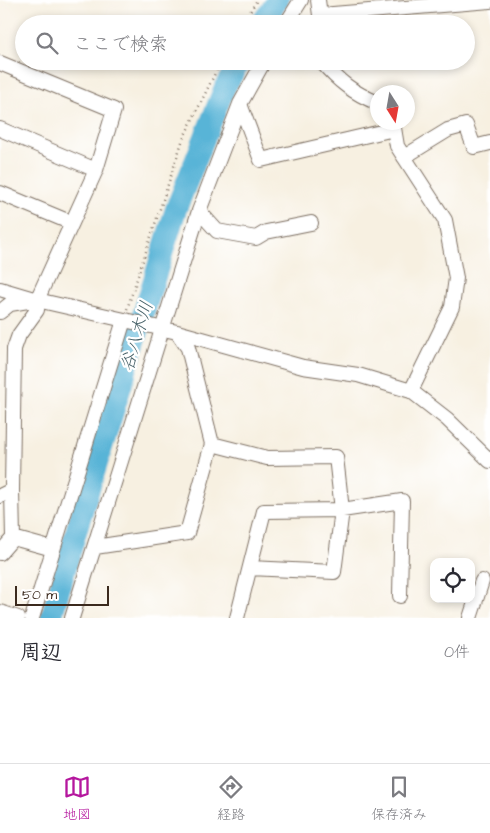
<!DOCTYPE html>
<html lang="ja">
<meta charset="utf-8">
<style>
:root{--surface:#fff;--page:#f7f7f7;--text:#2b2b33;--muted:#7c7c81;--line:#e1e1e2;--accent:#b5179e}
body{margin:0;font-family:"Architects Daughter","Klee One",sans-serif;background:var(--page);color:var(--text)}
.controls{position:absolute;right:15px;bottom:15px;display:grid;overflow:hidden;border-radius:10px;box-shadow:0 2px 8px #0003}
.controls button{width:45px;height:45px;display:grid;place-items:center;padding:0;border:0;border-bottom:1px solid var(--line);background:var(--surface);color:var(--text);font:25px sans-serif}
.compass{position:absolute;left:370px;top:85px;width:45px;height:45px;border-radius:50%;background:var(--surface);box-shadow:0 2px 8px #0003;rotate:169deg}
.scale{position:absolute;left:15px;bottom:12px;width:94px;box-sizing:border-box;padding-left:5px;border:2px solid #3b2a1e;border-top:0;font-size:14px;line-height:18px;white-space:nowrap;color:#3b2a1e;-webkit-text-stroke:4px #fff;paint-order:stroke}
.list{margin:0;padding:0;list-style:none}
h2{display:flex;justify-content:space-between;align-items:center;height:65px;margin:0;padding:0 20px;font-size:21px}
h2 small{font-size:16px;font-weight:400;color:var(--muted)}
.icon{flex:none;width:28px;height:28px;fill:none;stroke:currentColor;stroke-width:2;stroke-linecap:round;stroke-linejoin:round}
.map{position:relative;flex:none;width:490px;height:618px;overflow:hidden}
.search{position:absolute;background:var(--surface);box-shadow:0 2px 8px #0003;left:15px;right:15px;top:15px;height:55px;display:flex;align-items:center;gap:12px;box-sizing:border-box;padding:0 18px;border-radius:28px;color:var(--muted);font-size:19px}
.sheet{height:145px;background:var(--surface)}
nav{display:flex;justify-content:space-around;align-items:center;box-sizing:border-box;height:70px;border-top:1px solid var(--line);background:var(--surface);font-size:14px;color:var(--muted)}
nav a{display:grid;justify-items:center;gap:2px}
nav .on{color:var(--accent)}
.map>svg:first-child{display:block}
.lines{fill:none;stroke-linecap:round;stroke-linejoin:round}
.river{stroke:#59b4d7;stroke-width:22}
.minor-casing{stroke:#7d6f62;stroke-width:16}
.path{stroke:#7d6f62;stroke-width:2.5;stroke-dasharray:1 4;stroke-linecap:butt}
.minor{stroke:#fff;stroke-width:14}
.labels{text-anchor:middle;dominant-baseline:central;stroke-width:4.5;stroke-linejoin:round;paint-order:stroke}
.water-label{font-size:18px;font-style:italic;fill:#476168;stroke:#fff}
</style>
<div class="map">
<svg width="490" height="618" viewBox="0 0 490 618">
<rect width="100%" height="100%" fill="#fff"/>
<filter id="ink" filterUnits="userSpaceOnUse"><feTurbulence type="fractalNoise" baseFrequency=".02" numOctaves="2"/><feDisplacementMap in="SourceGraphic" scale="10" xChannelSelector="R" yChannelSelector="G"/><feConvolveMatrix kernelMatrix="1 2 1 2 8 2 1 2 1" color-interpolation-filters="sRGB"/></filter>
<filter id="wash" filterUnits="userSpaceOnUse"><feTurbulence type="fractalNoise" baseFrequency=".0096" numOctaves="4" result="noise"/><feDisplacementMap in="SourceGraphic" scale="20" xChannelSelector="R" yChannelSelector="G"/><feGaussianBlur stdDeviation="1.12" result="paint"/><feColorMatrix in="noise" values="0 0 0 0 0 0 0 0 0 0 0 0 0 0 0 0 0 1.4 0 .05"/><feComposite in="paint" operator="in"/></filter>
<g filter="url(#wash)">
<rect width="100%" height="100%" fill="#f7f0e1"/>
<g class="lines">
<path class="river" d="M261,24L278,0
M51,618L80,518L176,209L225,87L240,61"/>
</g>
</g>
<g filter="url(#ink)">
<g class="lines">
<defs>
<path id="minor" d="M318,0L321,23
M321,15L490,1
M286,24L301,0
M321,61C338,81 353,93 378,103
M0,63L114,110L96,170L37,300V310L19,335L14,349L12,490L0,496
M240,104L261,160L394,129
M393,122L397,146L445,220L456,278L452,307L411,391
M0,129L96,170
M404,157L448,130L466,125L474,147L490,143
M0,193L72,223
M199,211L217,231L256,238L266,232L311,223
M0,289L37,300L177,332L303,367L358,375L411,391L447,419L490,461
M0,312L10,304L34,300
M212,444L267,458L336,457L342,510L334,572L250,568
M13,538L53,549
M95,547L187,533L212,444L188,348L177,332
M0,553L13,538L12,490
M0,612L18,618
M32,618L124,320
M72,618L199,211L240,104L264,61
M237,618L264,511L342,510L402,501L400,596
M470,618L482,581"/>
</defs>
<use href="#minor" class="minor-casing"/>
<path class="path" d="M243,24L257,0
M127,309L183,139L221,61"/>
<use href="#minor" class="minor"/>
</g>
</g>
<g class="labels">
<g class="water-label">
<text transform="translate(137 336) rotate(-73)">谷八木川</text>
</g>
</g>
</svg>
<div class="controls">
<button><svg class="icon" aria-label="locate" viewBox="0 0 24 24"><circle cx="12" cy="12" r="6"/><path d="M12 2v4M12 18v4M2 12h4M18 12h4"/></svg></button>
</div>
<svg class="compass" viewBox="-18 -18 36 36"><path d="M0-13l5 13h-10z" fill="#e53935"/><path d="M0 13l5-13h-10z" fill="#7c7c81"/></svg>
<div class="scale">50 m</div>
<div class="search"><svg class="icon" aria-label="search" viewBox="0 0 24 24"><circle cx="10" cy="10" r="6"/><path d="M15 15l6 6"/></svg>ここで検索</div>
</div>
<section class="sheet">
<h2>周辺<small>0件</small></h2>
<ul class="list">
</ul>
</section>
<nav>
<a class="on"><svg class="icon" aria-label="map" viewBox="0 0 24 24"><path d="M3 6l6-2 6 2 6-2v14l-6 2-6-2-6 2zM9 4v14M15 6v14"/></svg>地図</a>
<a><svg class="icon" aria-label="directions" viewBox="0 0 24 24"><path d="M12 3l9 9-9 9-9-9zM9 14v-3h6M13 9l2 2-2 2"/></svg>経路</a>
<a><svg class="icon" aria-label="saved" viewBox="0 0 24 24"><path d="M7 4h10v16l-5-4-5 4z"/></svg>保存済み</a>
</nav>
